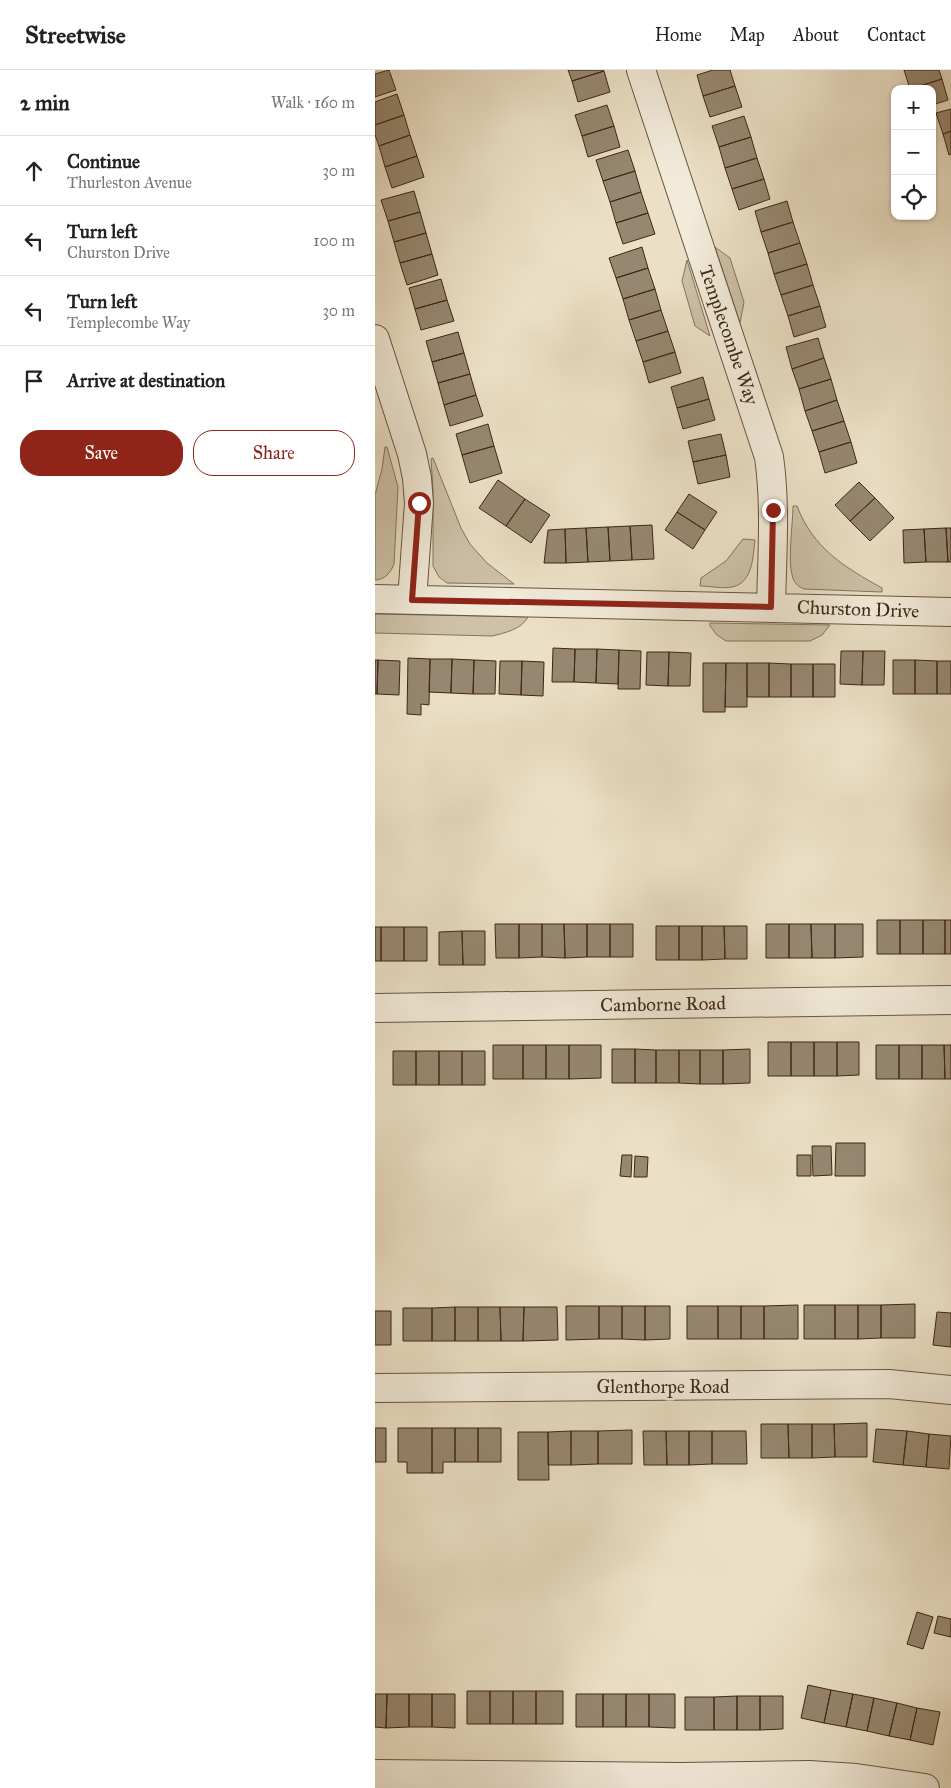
<!DOCTYPE html>
<meta charset="utf-8">
<style>
:root{--surface:#fff;--page:#f6f6f6;--text:#222;--muted:#767676;--line:#e0e0e0;--accent:#8f2418}
body{margin:0;font-family:"IM FELL Great Primer",serif;background:var(--page);color:var(--text)}
.controls{position:absolute;right:15px;top:15px;display:grid;overflow:hidden;border-radius:10px;box-shadow:0 1px 4px #0004}
.controls button{width:45px;height:45px;display:grid;place-items:center;padding:0;border:0;border-bottom:1px solid var(--line);background:var(--surface);color:var(--text);font:25px sans-serif}
.stop{position:absolute;width:15px;height:15px;margin:-11px;border:4px solid #8f2418;border-radius:50%;background:#fff}
.stop.end{background:#8f2418;border-color:#fff;box-shadow:0 1px 5px #0008}
.list{margin:0;padding:0;list-style:none}
h2{display:flex;justify-content:space-between;align-items:center;height:65px;margin:0;padding:0 20px;font-size:21px}
h2 small{font-size:16px;font-weight:400;color:var(--muted)}
.list li{display:grid;grid-template-columns:32px 1fr auto;gap:15px;align-items:center;box-sizing:border-box;height:70px;padding:0 20px;border-top:1px solid var(--line)}
.list b{display:block;font-size:19px;white-space:nowrap}
.list p{margin:0;font-size:16px;white-space:nowrap;color:var(--muted)}
.list em{font-size:16px;font-style:normal;color:var(--muted)}
.actions{display:flex;gap:10px;padding:15px 20px}
.actions a{flex:1;padding:11px 0;border:1px solid var(--accent);border-radius:20px;text-align:center;font-size:18px;color:var(--accent)}
.actions .main{background:var(--accent);color:#fff}
.icon{flex:none;width:28px;height:28px;fill:none;stroke:currentColor;stroke-width:2;stroke-linecap:round;stroke-linejoin:round}
.map{position:relative;flex:none;width:576px;height:1718px;overflow:hidden}
header{display:flex;align-items:center;gap:30px;box-sizing:border-box;height:70px;padding:0 25px;background:var(--surface);border-bottom:1px solid var(--line)}
header strong{font-size:24px}
nav{display:flex;gap:28px;margin-inline-start:auto;font-size:18px}
main{display:flex}
aside{flex:1;background:var(--surface)}
.map>svg:first-child{display:block}
.green{fill:#cdc1a8;stroke:#84745e}
.building{fill:#978771;stroke:#3c2714}
.lines{fill:none;stroke-linecap:round;stroke-linejoin:round}
.street-casing{stroke:#685540;stroke-width:30}
.street{stroke:#f2ebda;stroke-width:28}
.route{stroke:#8f2418;stroke-width:6}
.labels{text-anchor:middle;dominant-baseline:central;stroke-width:5;stroke-linejoin:round;paint-order:stroke}
.street-label{font-size:19px;fill:#3c2714;stroke:#f2ebda}
</style>
<header>
<strong>Streetwise</strong>
<nav><a>Home</a><a>Map</a><a>About</a><a>Contact</a></nav>
</header>
<main>
<aside>
<h2>2 min<small>Walk · 160 m</small></h2>
<ul class="list">
<li><svg class="icon" aria-label="ahead" viewBox="0 0 24 24"><path d="M12 20V5M6 11l6-6 6 6"/></svg><div><b>Continue</b><p>Thurleston Avenue</p></div><em>30 m</em></li>
<li><svg class="icon" aria-label="left" viewBox="0 0 24 24"><path d="M17 20v-9H6M10 6l-5 5 5 5"/></svg><div><b>Turn left</b><p>Churston Drive</p></div><em>100 m</em></li>
<li><svg class="icon" aria-label="left" viewBox="0 0 24 24"><path d="M17 20v-9H6M10 6l-5 5 5 5"/></svg><div><b>Turn left</b><p>Templecombe Way</p></div><em>30 m</em></li>
<li><svg class="icon" aria-label="arrive" viewBox="0 0 24 24"><path d="M6 21V4h12l-3 4 3 4H6"/></svg><div><b>Arrive at destination</b></div></li>
</ul>
<div class="actions"><a class="main">Save</a><a>Share</a></div>
</aside>
<div class="map">
<svg width="576" height="1718" viewBox="0 0 576 1718">
<rect width="100%" height="100%" fill="#ebe0c6"/>
<filter id="stains"><feTurbulence type="fractalNoise" baseFrequency=".004" numOctaves="4"/><feColorMatrix values="0 0 0 0 .2 0 0 0 0 .09 0 0 0 0 .02 0 0 0 .5 -.17"/></filter>
<radialGradient id="worn" r=".72"><stop offset=".6" stop-color="#630" stop-opacity="0"/><stop offset="1" stop-color="#630" stop-opacity=".3"/></radialGradient>
<path class="green" d="M340,177L355,188L369,232L365,253Z
M312,190L335,266L320,256L307,211Z
M10,377H12L23,417L19,494C16,502 10,510 0,510V425L7,399Z
M58,388L86,458L95,474L112,493L139,514L72,513L64,507L58,496V420L56,389Z
M418,436H422C438,478 469,497 507,518V522L429,519C424,517 420,514 418,508C412,492 418,454 418,436Z
M368,469L380,470C378,486 378,513 357,517C347,519 335,516 325,516L326,508L351,491Z
M0,544L153,547C147,559 130,563 117,566L0,563Z
M335,553L455,555L447,565L435,571H351L342,565L335,556Z"/>
<path class="building" d="M14,0L21,20L0,27V4Z
M193,0H228L229,1L197,11Z
M338,0H355L360,16L328,26L322,5Z
M529,0H564L567,9L535,19Z
M229,1L235,22L203,32L197,11Z
M567,9L573,30L557,35V19H536Z
M360,16L367,37L335,47L328,26Z
M22,24L29,45L0,55V32Z
M232,35L239,56L207,66L200,45Z
M576,39V61L568,64L561,43Z
M29,45L35,65L4,76L0,65V55Z
M369,46L376,67L344,77L337,56Z
M239,56L245,77L213,87L207,66Z
M576,61V84L574,85L568,64Z
M35,65L42,86L10,97L4,76Z
M376,67L382,88L350,98L344,77Z
M253,80L260,101L228,111L221,90Z
M42,86L49,107L17,118L10,97Z
M382,88L389,109L357,119L350,98Z
M260,101L266,122L235,132L228,111Z
M389,109L395,129L364,140L357,119Z
M39,121L45,142L13,151L6,130Z
M266,122L273,143L241,153L235,132Z
M412,131L418,152L386,162L380,141Z
M45,142L51,163L19,172L13,151Z
M273,143L280,164L248,174L241,153Z
M418,152L425,173L393,183L386,162Z
M51,163L57,184L25,193L19,172Z
M425,173L432,194L399,204L393,183Z
M267,177L273,198L241,208L234,188Z
M57,184L63,205L32,215L25,193Z
M432,194L438,215L406,225L399,204Z
M273,198L280,219L248,229L241,208Z
M66,209L72,230L40,239L34,218Z
M438,215L445,236L413,246L406,225Z
M280,219L286,240L254,250L248,229Z
M72,230L79,251L46,260L40,239Z
M445,236L451,257L419,267L413,246Z
M286,240L293,261L261,271L254,250Z
M293,261L300,282L268,292L261,271Z
M83,262L89,283L57,292L51,271Z
M443,268L449,288L417,299L411,277Z
M300,282L306,303L274,313L268,292Z
M89,283L95,304L63,313L57,292Z
M449,288L456,309L424,319L417,299Z
M95,304L101,325L69,335L63,313Z
M328,307L334,329L302,338L296,317Z
M456,309L462,330L430,341L424,319Z
M101,325L108,346L75,356L69,335Z
M334,329L340,350L308,359L302,338Z
M462,330L469,351L437,361L430,341Z
M469,351L476,372L444,382L437,361Z
M113,354L119,376L87,385L81,364Z
M346,364L351,385L318,392L313,371Z
M476,372L482,393L450,403L444,382Z
M119,376L127,403L95,413L87,385Z
M351,385L355,407L323,414L318,392Z
M123,410L150,429L131,456L104,438Z
M484,412L500,428L475,451L460,435Z
M314,424L342,442L330,460L302,442Z
M500,428L519,448L495,471L475,451Z
M150,429L175,445L156,473L131,456Z
M302,442L330,460L318,479L290,460Z
M277,455L279,489L257,490L255,456Z
M255,456L257,490L235,491L233,457Z
M233,457L235,491L213,492L211,458Z
M211,458L213,492L191,493L190,459Z
M571,458L573,492H551L549,459Z
M571,458H576V492H573Z
M190,459L191,493H169L173,460Z
M549,459L551,492L529,493L528,460Z
M178,578L200,579L199,612H177Z
M200,579H222L221,613L199,612Z
M222,579L244,580L243,614L221,613Z
M244,580L266,581L265,619H243Z
M466,581H488L487,615L465,614Z
M488,581H510L509,615H487Z
M272,582H294L293,616L271,615Z
M294,582L316,583L315,616H293Z
M33,588L55,589L54,635L46,634V645L32,644Z
M55,589H77L76,623L54,622Z
M77,589L99,590L98,624L76,623Z
M0,590H3L2,624H0Z
M3,590L25,591L24,625L2,624Z
M99,590L121,591L120,624H98Z
M518,590H540V624H518Z
M540,590L562,591V624H540Z
M125,591H147L146,625L124,624Z
M147,591L169,592L168,626L146,625Z
M562,591H576V624H562Z
M328,593H351L350,642H328Z
M351,593H372V637H350Z
M372,593H394V627H372Z
M394,593L416,594V627H394Z
M416,594H438V627H416Z
M438,594H460V627H438Z
M502,850H525V884H502Z
M525,850H548V884H525Z
M548,850H570V884H548Z
M570,850H576V884H570Z
M120,854H144V888H121Z
M144,854H167V887L144,888Z
M167,854H189L190,888L167,887Z
M189,854H212V887L190,888Z
M212,854H235V887H212Z
M235,854H258V887H235Z
M391,854H414V888H391Z
M414,854H436L437,888H414Z
M436,854H460V888H437Z
M460,854H488V887L460,888Z
M281,856H304V890H281Z
M304,856H327V890H304Z
M327,856H349L350,889L327,890Z
M349,856H372V889H350Z
M0,857H6V891H0Z
M6,857H29V891H6Z
M29,857H52V891H29Z
M87,861H110V895H88Z
M87,861L88,895H64V862Z
M393,972H416V1006H393Z
M416,972H439V1006H416Z
M439,972H462V1006H439Z
M462,972H484V1005L462,1006Z
M118,975H148V1009H118Z
M148,975H171V1009H148Z
M171,975H194V1009H171Z
M194,975H226V1008L194,1009Z
M501,975H524V1009H501Z
M524,975H547V1009H524Z
M547,975H569L570,1009H547Z
M569,975H576V1009H570Z
M237,979H260V1013H237Z
M260,979L281,980V1013H260Z
M375,979V1013L348,1014V980Z
M281,980H304V1013H281Z
M304,980H325V1014L304,1013Z
M325,980H348V1014H325Z
M18,981H41V1015H18Z
M41,981H64V1015H41Z
M64,981H87V1015H64Z
M87,981H110V1015H87Z
M461,1073H490V1106H460Z
M437,1076H456L457,1105L438,1106Z
M247,1085H257L256,1107L245,1106Z
M422,1085H436V1106H422Z
M260,1086L273,1087L272,1107H259Z
M540,1234V1268H506V1235Z
M423,1235V1269H389V1236Z
M429,1235H460V1269H429Z
M460,1235H483V1269H460Z
M483,1235H506V1268L483,1269Z
M191,1236H224V1269L191,1270Z
M224,1236H247V1269H224Z
M247,1236H270V1270L247,1269Z
M270,1236H295V1269L270,1270Z
M312,1236H343V1269H312Z
M343,1236H366V1269H343Z
M366,1236H389V1269H366Z
M80,1237V1271H57V1238Z
M80,1237H103V1271H80Z
M103,1237H125L126,1271H103Z
M125,1237H149L148,1271H126Z
M149,1237H182L183,1270L148,1271Z
M28,1238H57V1271H28Z
M0,1241H16V1275H0Z
M562,1242L576,1243V1277L558,1275Z
M492,1353V1387H460L459,1354Z
M386,1354H413L414,1388H386Z
M413,1354H437V1388H414Z
M437,1354H459L460,1387L437,1388Z
M0,1358H11V1392H0Z
M23,1358H57V1403H32V1392H23Z
M57,1358H80V1392H68V1403H57Z
M80,1358H103V1392H80Z
M103,1358H126V1392H103Z
M501,1359L532,1361L528,1395L498,1392Z
M257,1360V1394H223V1361Z
M196,1361H223V1394L196,1395Z
M196,1361V1395H173V1362Z
M268,1361H291L292,1395H269Z
M291,1361H314V1395H292Z
M314,1361H337V1394L314,1395Z
M337,1361H371L372,1394H337Z
M532,1361L554,1364L551,1397L528,1395Z
M143,1362H173L174,1410H143Z
M554,1364L576,1366L574,1399L551,1397Z
M542,1542L558,1547L548,1579L532,1574Z
M563,1546L576,1549V1567L559,1563Z
M433,1615L456,1620L449,1653L426,1648Z
M456,1620L478,1624L471,1657L449,1653Z
M92,1621H115V1654H92Z
M115,1621H138V1654H115Z
M138,1621H161V1654H138Z
M161,1621H188V1654H161Z
M0,1624H12L11,1658L0,1657Z
M12,1624H34V1657L11,1658Z
M34,1624H57V1657H34Z
M57,1624H80V1658L57,1657Z
M201,1624H228V1657H201Z
M228,1624H251V1657H228Z
M251,1624H274V1657H251Z
M274,1624H300V1658L274,1657Z
M478,1624L499,1628L492,1661L471,1657Z
M362,1626H385V1660H362Z
M362,1626V1660H339V1627Z
M385,1626H408V1659L385,1660Z
M310,1627H339V1660H310Z
M499,1628L522,1633L514,1666L492,1661Z
M522,1633L542,1638L535,1670L514,1666Z
M542,1638L565,1642L558,1675L535,1670Z"/>
<g class="lines">
<defs>
<path id="street" d="M266,0L394,387C401,436 397,487 396,537
M0,269L37,384L42,408L44,433L37,530
M0,529L576,542
M0,938L576,930
M0,1318L514,1314L576,1320
M0,1704L305,1707L434,1705L481,1708L550,1718"/>
</defs>
<use href="#street" class="street-casing"/>
<use href="#street" class="street"/>
</g>
<g class="lines">
<path class="route" d="M44,433L37,530L396,537L398,440"/>
</g>
<g class="labels">
<g class="street-label">
<text transform="translate(354 265) rotate(71)">Templecombe Way</text>
<text transform="translate(483 539) rotate(2)">Churston Drive</text>
<text transform="translate(288 934) rotate(-1)">Camborne Road</text>
<text x="288" y="1316">Glenthorpe Road</text>
</g>
</g>
<rect width="100%" height="100%" filter="url(#stains)"/>
<rect width="100%" height="100%" fill="url(#worn)"/>
</svg>
<div class="controls">
<button>+</button>
<button>−</button>
<button><svg class="icon" aria-label="locate" viewBox="0 0 24 24"><circle cx="12" cy="12" r="6"/><path d="M12 2v4M12 18v4M2 12h4M18 12h4"/></svg></button>
</div>
<div class="stop" style="left:44px;top:433px"></div>
<div class="stop end" style="left:398px;top:440px"></div>
</div>
</main>
